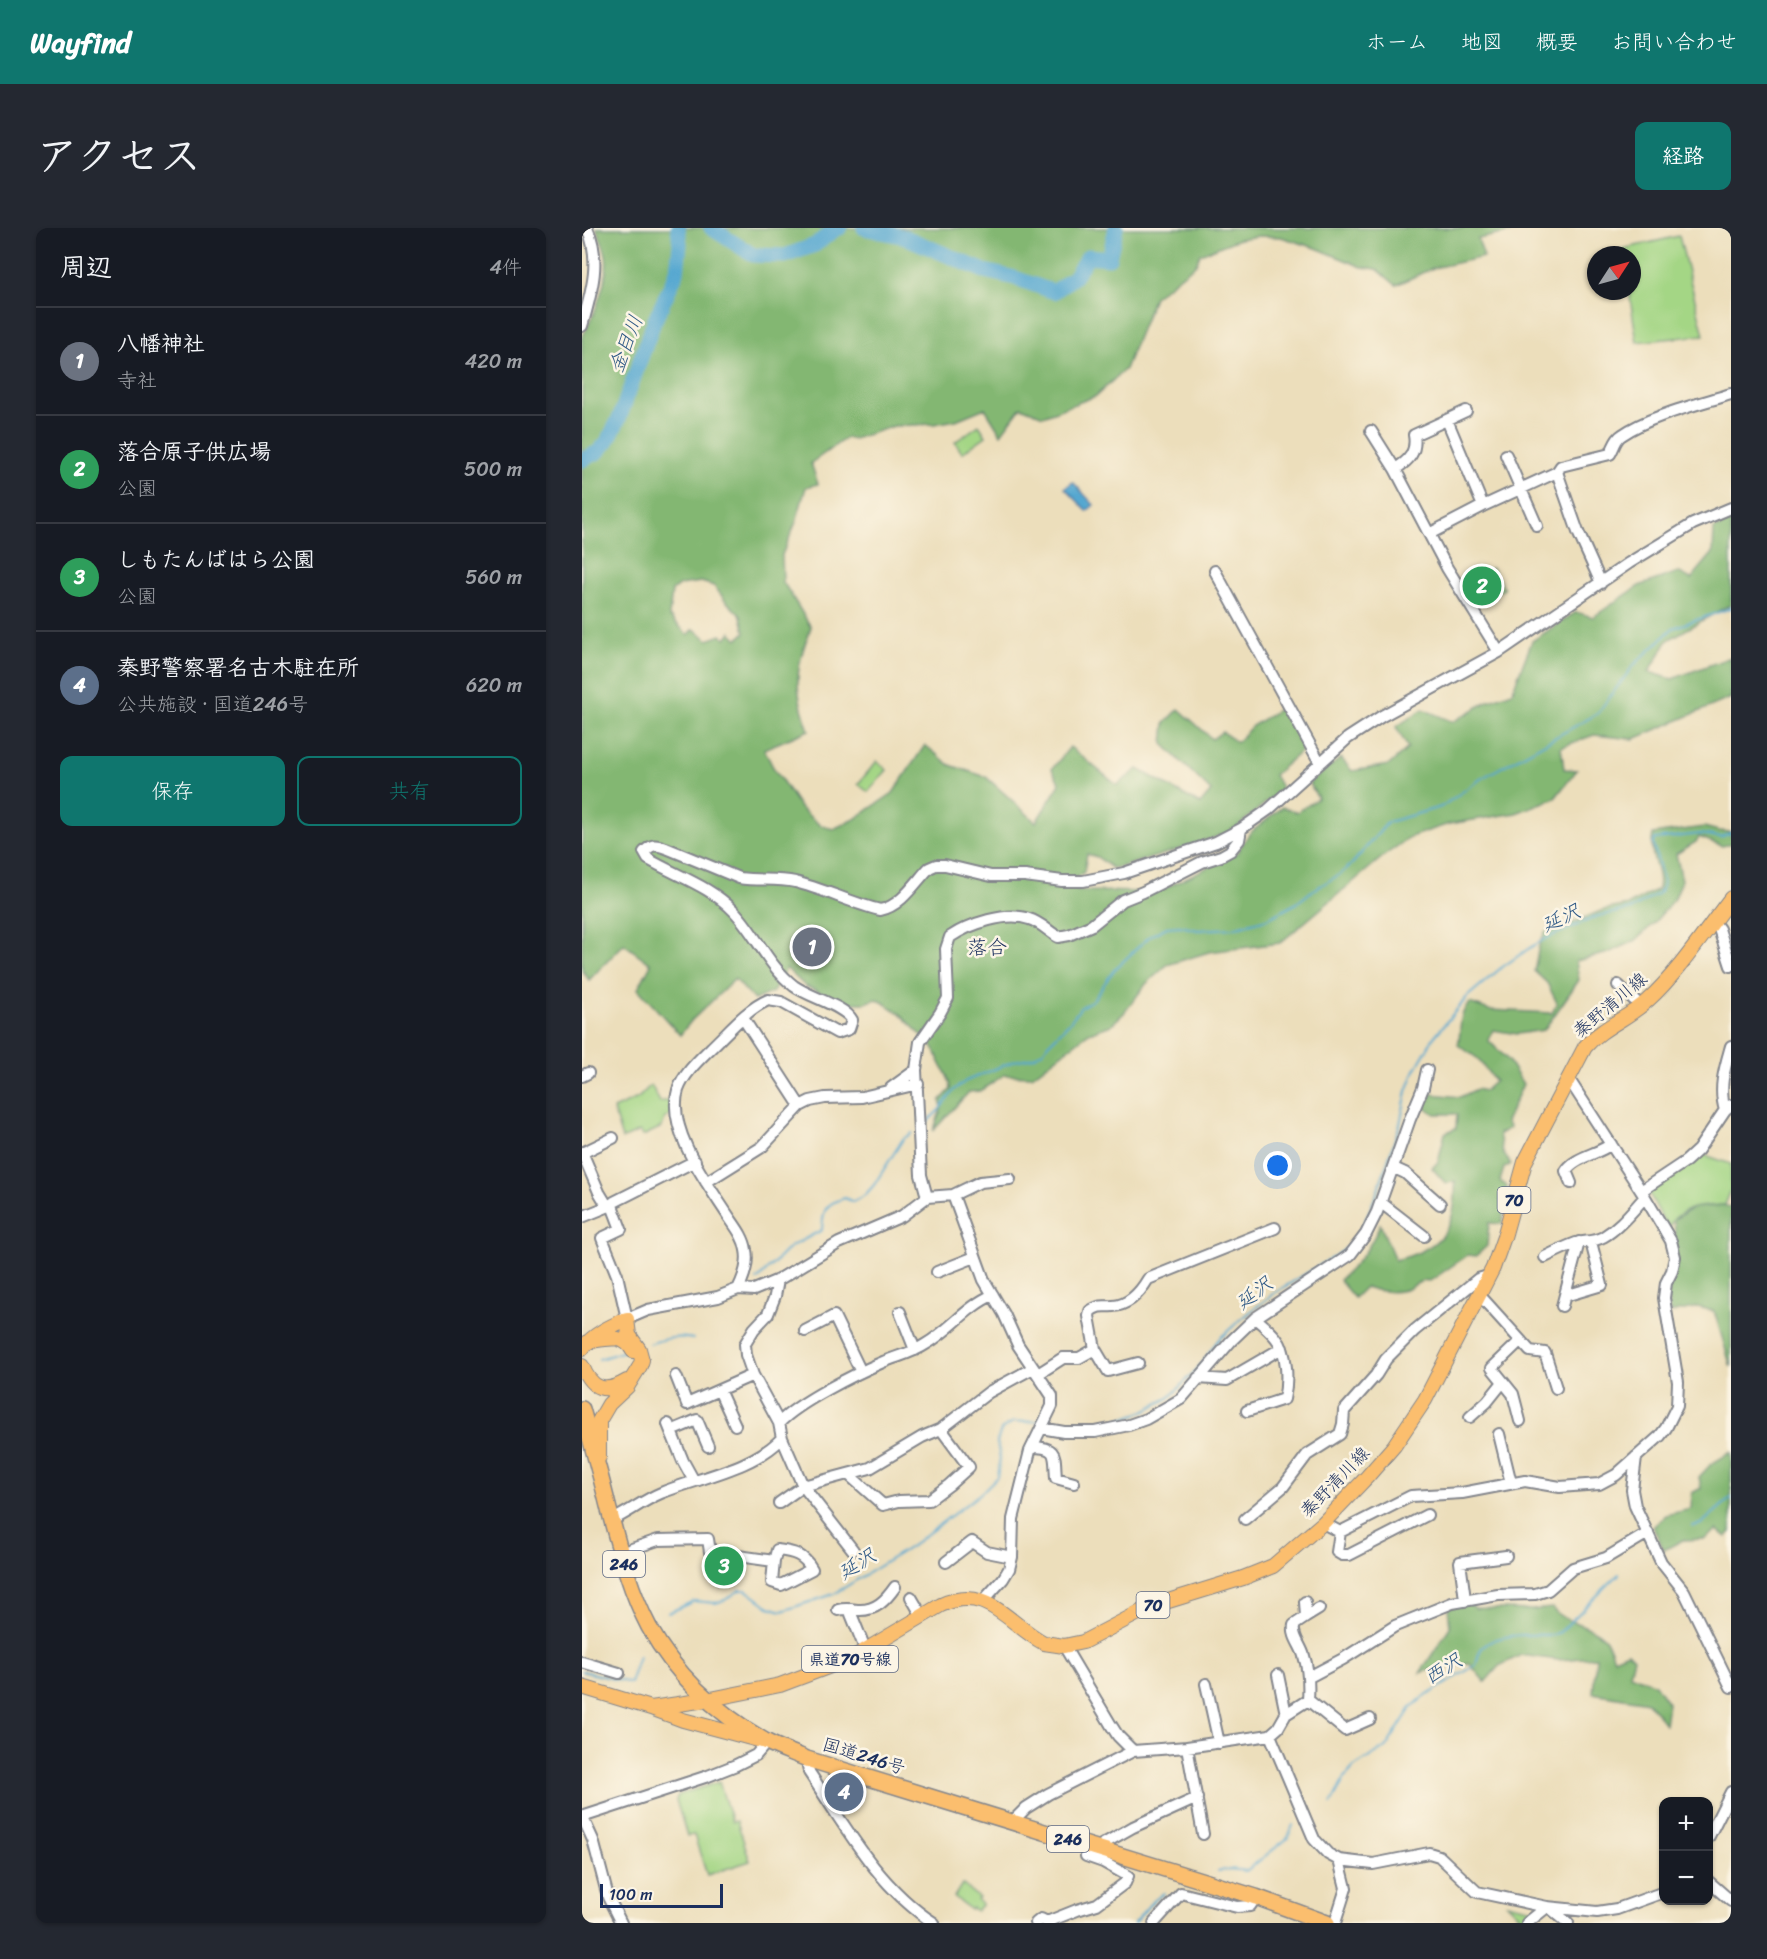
<!DOCTYPE html>
<html lang="ja">
<meta charset="utf-8">
<style>
:root{--surface:#171b24;--page:#242831;--text:#f1f3f6;--muted:#9ea1a6;--line:#363941;--accent:#0f766e}
body{margin:0;font-family:Sriracha,"Klee One",sans-serif;background:var(--page);color:var(--text)}
.controls{position:absolute;right:18px;bottom:18px;display:grid;overflow:hidden;border-radius:12px;box-shadow:0 2px 4px #0004}
.controls button{width:54px;height:54px;display:grid;place-items:center;padding:0;border:0;border-bottom:2px solid var(--line);background:var(--surface);color:var(--text);font:30px sans-serif}
.compass{position:absolute;left:1005px;top:18px;width:54px;height:54px;border-radius:50%;background:var(--surface);box-shadow:0 2px 4px #0004;rotate:54deg}
.scale{position:absolute;left:18px;bottom:15px;width:123px;box-sizing:border-box;padding-left:6px;border:3px solid #1b2f5e;border-top:0;font-size:16px;line-height:21px;white-space:nowrap;color:#1b2f5e;-webkit-text-stroke:4px #fcf5e5;paint-order:stroke}
.you{position:absolute;left:696px;top:938px;width:21px;height:21px;margin:-15px;border:4px solid #fff;border-radius:50%;background:#1a73e8;box-shadow:0 0 0 9px #1a73e833}
.badge{display:grid;place-items:center;width:39px;height:39px;border-radius:50%;background:var(--accent);color:#fff;font-size:20px;font-weight:700}
.pin{position:absolute;translate:-50% -50%;border:3px solid #fff;box-shadow:0 2px 6px #0006}
.list{margin:0;padding:0;list-style:none}
h2{display:flex;justify-content:space-between;align-items:center;height:78px;margin:0;padding:0 24px;font-size:26px}
h2 small{font-size:20px;font-weight:400;color:var(--muted)}
.list li{display:grid;grid-template-columns:39px 1fr auto;gap:18px;align-items:center;box-sizing:border-box;height:108px;padding:0 24px;border-top:2px solid var(--line)}
.list b{display:block;font-size:22px;white-space:nowrap}
.list p{margin:0;font-size:20px;white-space:nowrap;color:var(--muted)}
.list em{font-size:20px;font-style:normal;color:var(--muted)}
.actions{display:flex;gap:12px;padding:18px 24px}
.actions a{flex:1;padding:14px 0;border:2px solid var(--accent);border-radius:12px;text-align:center;font-size:21px;color:var(--accent)}
.actions .main{background:var(--accent);color:#fff}
.map{position:relative;flex:none;width:1149px;height:1695px;overflow:hidden;border-radius:12px}
header{display:flex;align-items:center;gap:36px;box-sizing:border-box;height:84px;padding:0 30px;background:var(--accent);color:#fff}
header strong{font-size:28px}
nav{display:flex;gap:33px;margin-inline-start:auto;font-size:21px}
.intro{display:flex;align-items:center;justify-content:space-between;box-sizing:border-box;height:144px;padding:0 36px}
h1{margin:0;font-size:42px}
.button{padding:15px 27px;border-radius:12px;background:var(--accent);color:#fff;font-size:21px;font-weight:700}
main{display:flex;gap:36px;padding:0 36px}
aside{flex:1;background:var(--surface);border-radius:12px;box-shadow:0 2px 4px #0004}
.map>svg:first-child{display:block}
.green{fill:#a4d685;stroke:#608272;stroke-width:1.5}
.forest{fill:#83b772;stroke:#4f7368;stroke-width:1.5;fill-rule:evenodd}
.water{fill:#54a7d0;stroke:#386b97;stroke-width:1.5}
.lines{fill:none;stroke-linecap:round;stroke-linejoin:round}
.stream{stroke:#54a7d0;stroke-width:2}
.river{stroke:#54a7d0;stroke-width:15}
.minor-casing{stroke:#84868c;stroke-width:14}
.major-casing{stroke:#84868c;stroke-width:16}
.highway-casing{stroke:#84868c;stroke-width:18}
.minor{stroke:#fff;stroke-width:10}
.major{stroke:#fbbe6e;stroke-width:14}
.highway{stroke:#fbbe6e;stroke-width:15}
.labels{text-anchor:middle;dominant-baseline:central;stroke-width:5;stroke-linejoin:round;paint-order:stroke}
.shield{fill:#fcf5e5;stroke:#5e6a86;stroke-width:1.5}
.shield-label{font-size:16px;font-weight:bold;fill:#1b2f5e}
.street-label{font-size:18px;fill:#1b2f5e;stroke:#fcf5e5}
.water-label{font-size:20px;font-style:italic;fill:#2f5986;stroke:#fcf5e5}
.neighbourhood-label{font-size:20px;fill:#1b2f5e;stroke:#fcf5e5}
</style>
<header>
<strong>Wayfind</strong>
<nav><a>ホーム</a><a>地図</a><a>概要</a><a>お問い合わせ</a></nav>
</header>
<div class="intro"><h1>アクセス</h1><a class="button">経路</a></div>
<main>
<aside>
<h2>周辺<small>4件</small></h2>
<ul class="list">
<li><span class="badge" style="background:#6b7280">1</span><div><b>八幡神社</b><p>寺社</p></div><em>420 m</em></li>
<li><span class="badge" style="background:#2e9e5b">2</span><div><b>落合原子供広場</b><p>公園</p></div><em>500 m</em></li>
<li><span class="badge" style="background:#2e9e5b">3</span><div><b>しもたんばはら公園</b><p>公園</p></div><em>560 m</em></li>
<li><span class="badge" style="background:#5c6f8a">4</span><div><b>秦野警察署名古木駐在所</b><p>公共施設 · 国道246号</p></div><em>620 m</em></li>
</ul>
<div class="actions"><a class="main">保存</a><a>共有</a></div>
</aside>
<div class="map">
<svg width="1149" height="1695" viewBox="0 0 1149 1695">
<rect width="100%" height="100%" fill="#fcf5e5"/>
<filter id="ink" filterUnits="userSpaceOnUse"><feTurbulence type="fractalNoise" baseFrequency=".0167" numOctaves="2"/><feDisplacementMap in="SourceGraphic" scale="12" xChannelSelector="R" yChannelSelector="G"/><feConvolveMatrix kernelMatrix="1 2 1 2 8 2 1 2 1" color-interpolation-filters="sRGB"/></filter>
<filter id="wash" filterUnits="userSpaceOnUse"><feTurbulence type="fractalNoise" baseFrequency=".008" numOctaves="4" result="noise"/><feDisplacementMap in="SourceGraphic" scale="24" xChannelSelector="R" yChannelSelector="G"/><feGaussianBlur stdDeviation="1.35" result="paint"/><feColorMatrix in="noise" values="0 0 0 0 0 0 0 0 0 0 0 0 0 0 0 0 0 1.4 0 .05"/><feComposite in="paint" operator="in"/></filter>
<g filter="url(#wash)">
<rect width="100%" height="100%" fill="#ecdebb"/>
<path class="green" d="M1097,8L1122,107L1055,114L1047,63H1050V27H1041L1040,21Z
M397,197L404,208L380,225L373,214Z
M910,340L922,361L891,376L878,354Z
M295,533L305,542L286,564L276,556Z
M69,857L78,874L90,871L89,887L83,890L80,899L61,908L58,903L40,911L31,881L56,870Z
M1117,925L1149,936V962L1143,977C1121,978 1097,977 1086,1001L1067,965L1068,960Z
M141,1329L146,1330L143,1345L158,1348V1351L139,1360C140,1349 139,1340 141,1329Z
M137,1554L150,1594L155,1593L168,1633L125,1647L112,1607L105,1608L94,1572L96,1567Z
M380,1656L397,1670L395,1672L400,1676L394,1683L390,1680L388,1681L372,1669Z
M925,1675L952,1681V1684L943,1693Z"/>
<path class="forest" d="M14,0H949L896,11L902,29L851,40L814,57L795,41L780,39L734,20L699,9L677,8L657,11L618,26L614,36L572,69L543,141L514,168L461,188L439,179L419,206L403,180L374,192L352,196L312,198L272,211L264,210L229,235L236,256L224,259L214,294L200,327L201,354L229,399C213,441 211,459 227,502L182,521L191,539L219,581L238,597L251,601L271,592L311,565L343,517L368,537L404,549L454,594L478,556L470,541L488,519L535,557L556,541L618,576L629,563L581,516L583,495L597,481L630,511L640,504L655,514L670,498L699,480L723,520L692,547L700,561L650,603L612,617L539,639L530,640L515,629L505,626L502,644L488,654L496,663L575,664L655,625L667,606L700,579L715,584L736,570L727,555L759,530L770,543L807,537L826,520L814,499L841,481L871,494L906,473L930,464L950,413L994,384L1011,389L1057,358L1096,344L1109,351L1131,325L1132,301L1149,293V377L1142,380L1086,412L1067,444L1090,451L1149,429V470L1052,511L1012,507L979,519L982,541L995,542L973,570L934,585L867,596L828,609L803,627L698,715L627,724L585,737L564,756L542,785L529,797L507,805L450,848L422,847L398,863L387,864L351,903L360,879L358,873L369,861C368,852 365,848 361,840C357,834 355,826 351,819C346,811 337,806 331,799C321,786 309,779 295,771L283,775H265L223,758L204,740L191,764L172,772L153,751L110,792L98,807L56,761L69,736L42,716L7,752L0,742V110C11,89 28,51 24,27C22,18 18,8 14,0ZM119,354L132,358L143,372L159,388L163,404L156,411L149,404L144,410L139,407L126,412L112,401L106,407L87,388L90,363L98,357Z
M1122,599L1137,603L1149,604V616L1140,618L1117,609L1114,614L1094,626L1100,652L1093,670L1071,696L1054,712L1027,725L994,733L997,752L962,802L935,806L911,802L906,812L926,832L941,856L924,894L928,900L917,906L921,925L929,936L922,940L918,953L925,958L920,996L907,995L905,1018L894,1028L886,1027L848,1053C838,1051 834,1057 826,1061C813,1066 795,1063 783,1059L772,1070L757,1052C778,1033 787,1022 798,996L813,1032C857,1022 876,1001 873,953L864,956L850,940L856,934L863,905L874,900L875,886H853L836,876L840,865L878,869L895,861L902,863L913,853L895,830L876,817C880,801 875,787 888,775L907,782L970,785L975,775L965,755L952,743L957,718L963,704L983,698L1021,682L1047,677L1076,661C1080,641 1066,631 1071,606Z
M1142,977L1149,980V1139L1132,1083L1116,1079L1088,1085L1086,1069L1088,1054L1094,1019L1092,991L1111,980Z
M1149,1224V1304L1144,1309L1135,1302L1123,1311L1101,1312L1082,1322L1071,1299L1084,1287L1109,1281L1110,1265L1119,1260L1117,1249L1129,1236Z
M885,1374L893,1380L949,1382L970,1380C983,1397 1011,1395 1024,1412C1027,1417 1030,1424 1032,1430L1046,1424L1052,1430L1048,1446L1073,1456L1086,1475L1083,1496L1066,1474L1011,1465L1014,1429L976,1432L939,1427L917,1438L903,1454L887,1435L866,1437L838,1445L868,1399L866,1380Z"/>
<path class="water" d="M491,254L512,277L505,283L483,260Z"/>
<g class="lines">
<path class="stream" d="M344,895L357,882L373,861L384,853L432,833L452,829L461,823L466,816L487,795L499,779L511,772L532,742L568,708L585,699L598,698L616,702L651,700L685,691L715,675L731,662L757,647L770,636L806,594L859,579L900,550L1015,486L1051,438L1091,400L1149,380
M175,1052L208,1019L240,1002C241,982 242,976 263,970L271,974L283,967L292,957L321,911L330,905
M67,1116C82,1111 96,1107 111,1111
M17,1131L43,1123
M466,1194L483,1198H501L532,1194L562,1183L588,1169L616,1140L636,1112L657,1093L691,1066L761,1023L776,1008L784,991L795,965L818,896L825,863L833,842L852,809L886,768L919,740L949,719L965,710L1016,688L1050,681L1077,665L1081,659V652L1071,616L1073,611L1118,606L1138,609L1149,605
M1111,1298L1119,1296L1149,1270
M86,1385L112,1373L133,1375L143,1372L158,1362H164L187,1379L200,1383L252,1366L328,1319L399,1265L415,1249L418,1230L415,1214L419,1202L431,1194L458,1193
M0,1443L48,1455L57,1428
M749,1576L764,1548L772,1539L805,1518L829,1480L839,1471L894,1437C896,1431 896,1423 901,1419C915,1404 953,1407 971,1407L978,1404L1037,1346
M636,1643L648,1641L664,1643L706,1610L711,1597
M552,1695L569,1675L582,1665"/>
<path class="river" d="M129,0L171,27L203,28L233,17L255,0H258
M282,0L323,9L402,43L433,50L472,64L492,49L506,28L527,30L534,0
M0,232L16,224L25,214L37,191L72,94L95,44L98,16L96,0"/>
</g>
</g>
<g filter="url(#ink)">
<g class="lines">
<defs>
<path id="minor" d="M0,98C9,66 20,32 5,0
M865,192L901,278
M789,203L813,241L865,340L917,424
M924,227L955,298
M813,241C827,233 835,224 832,207L884,183
M975,244L996,304L1019,355
M847,306L901,278L975,244L979,238L1028,226C1032,220 1033,211 1040,207C1067,188 1117,176 1149,166
M633,343L738,535
M1131,693L1137,701L1149,738
M1036,757L1059,778
M161,790L218,878
M0,848L6,845
M309,860L334,842
M1143,882C1136,860 1143,839 1149,818
M0,924L17,964L23,974L31,980L39,1001L20,1010L35,1047L45,1091L66,1082L136,1069L156,1061L172,1062L196,1052L257,1015L320,988L345,969L371,967L398,954L428,951
M0,925L31,910
M812,940L823,945L858,976
M124,954L180,919L218,878L228,873L243,870L280,869L336,856
M989,955L984,943C992,929 1017,926 1029,916
M1059,963L1104,933L1116,922L1143,882L1149,877
M371,967L402,1052L422,1086L436,1117L470,1168V1178L448,1223L431,1291L430,1329L427,1341L421,1351L401,1373
M345,969L339,947L334,842L338,814L358,785L366,770L364,721L368,709C387,696 425,683 447,691C458,694 466,703 476,709L487,707L510,697L541,672L561,664L620,634L639,628L648,623L657,612L659,601
M798,977H802L842,1008
M29,979L32,974L113,933
M0,989L27,978
M963,1029C973,1024 983,1019 994,1015C1003,1013 1012,1014 1021,1009C1038,999 1050,983 1063,969
M355,1044L393,1029
M196,1052L193,1068L186,1086L172,1101L163,1116L164,1127L171,1147L197,1195L200,1210L221,1258L288,1240L340,1209L359,1201L407,1164L451,1140
M156,1061C162,1049 167,1036 164,1022C162,1008 152,997 145,986C125,955 84,901 96,862C102,845 118,831 130,819C147,803 165,781 186,772L199,774L255,805L267,801L270,792C263,778 227,769 212,758C186,738 174,706 152,683C128,658 95,648 66,631L62,624C70,616 73,616 84,620L157,650C176,653 194,650 213,654C242,661 269,675 298,682C319,678 333,655 347,640L354,637H363L409,648H443L480,653H501L542,645L634,614L659,601L686,582L766,510L800,488L917,424L1047,335L1111,296L1149,280
M983,1068L1020,1057L1009,1014
M896,1070L902,1072L948,1123L963,1125L974,1160
M980,1078L997,1014
M318,1084L333,1122
M223,1103L252,1088L279,1144
M513,1121L526,1143L556,1135
M456,1146L481,1130H497L513,1121L507,1088L508,1083C519,1076 520,1079 531,1078C547,1077 559,1063 566,1051L693,1000
M94,1148L105,1176L171,1147
M616,1150L645,1152L700,1120
M137,1162L153,1197
M665,1183L702,1171C706,1154 706,1124 694,1110C688,1102 680,1096 673,1090
M888,1189L905,1174L921,1154
M938,1193L931,1166L910,1140L938,1113
M197,1195C217,1174 273,1146 301,1134C315,1128 331,1125 344,1116C368,1102 385,1078 411,1067
M86,1196L101,1233L112,1253
M459,1200L482,1204H513L547,1197L564,1191L599,1171L649,1113L673,1090L768,1027L784,1006L795,984L828,891L841,860L845,842
M89,1203L115,1192L126,1218
M917,1206L929,1255
M450,1219C477,1219 472,1228 474,1250L492,1255
M1054,1229L1050,1262L1053,1278L1079,1334L1102,1363L1149,1459
M266,1246L301,1277L317,1273L347,1272L367,1257L387,1239L359,1201
M197,1275L221,1258L271,1322
M663,1291L701,1259L725,1227L758,1206L761,1196L762,1183L794,1147L804,1131L833,1102L896,1051L906,1048
M30,1292C47,1284 62,1272 79,1265C118,1249 171,1241 200,1210
M741,1295L758,1304L829,1268L880,1265L943,1253L978,1259L1017,1256L1034,1247L1078,1208L1084,1200L1095,1178L1096,1154L1082,1070L1084,1055L1090,1043L1093,1029L1089,1013L1063,969L986,850
M758,1304L755,1324L760,1327H767L845,1287
M38,1325L76,1312L126,1311L128,1324L192,1333L195,1322C212,1324 221,1326 230,1341L199,1357L190,1354L192,1333
M364,1334L390,1314L405,1324L430,1329
M329,1369L340,1388
M883,1371L878,1334L924,1328
M269,1381V1386L284,1423
M256,1382C263,1380 269,1381 276,1382C294,1383 304,1372 313,1359
M724,1389L737,1381
M482,1418L529,1497L536,1508L551,1523
M0,1434L37,1445
M696,1447L704,1486
M727,1449L761,1431L813,1398L870,1375L916,1367L953,1366L966,1362L991,1340L1024,1330L1066,1305
M624,1456L637,1515
M726,1472L763,1502L788,1491
M688,1507L732,1611L746,1626L757,1632L791,1636L847,1625L857,1628L895,1664L965,1679
M605,1519L621,1606
M225,1531L227,1544C263,1598 296,1659 352,1695
M0,1588L11,1612L26,1669L39,1695
M0,1589L126,1548L154,1537L174,1527L185,1514
M429,1595L444,1580L466,1566L551,1523L605,1519L688,1507L696,1500L704,1486L726,1472C727,1457 727,1443 722,1428C719,1417 710,1409 712,1397L724,1389L723,1374
M1126,1610L1149,1564
M514,1620L551,1599L615,1570
M1126,1653L1149,1673
M968,1680L986,1695
M454,1695L459,1691L465,1694L495,1682L515,1676L543,1655L546,1648L521,1634L504,1628L507,1618
M572,1695L599,1665L655,1679L668,1678L674,1669
M753,1695L764,1660L757,1632
M945,1695L965,1679L1015,1684L1035,1681L1082,1664"/>
<path id="major" d="M10,1113C27,1110 42,1106 51,1123
M0,1121C11,1106 29,1098 45,1091L47,1107L57,1121L60,1132L58,1138L45,1159L27,1176L17,1193V1229
M0,1138C10,1162 23,1166 45,1153
M0,1459L69,1480L124,1472L198,1457L270,1430L359,1377C405,1356 425,1395 462,1415L482,1418L501,1414L570,1378L661,1350L691,1338L741,1295L785,1249L812,1218L843,1172L911,1040L922,1009L943,934L1003,819C1020,799 1047,790 1066,772C1096,745 1124,702 1149,670
M69,1480L101,1492L180,1513"/>
<path id="highway" d="M0,1181C9,1213 18,1245 26,1278C37,1319 47,1361 67,1399C94,1448 135,1485 183,1513C196,1520 211,1525 225,1531L674,1669L745,1695"/>
</defs>
<use href="#minor" class="minor-casing"/>
<use href="#major" class="major-casing"/>
<use href="#highway" class="highway-casing"/>
<use href="#minor" class="minor"/>
<use href="#major" class="major"/>
<use href="#highway" class="highway"/>
</g>
</g>
<g class="labels">
<g class="shield">
<rect x="915.5" y="959" width="33" height="26" rx="4.5"/>
<rect x="21" y="1323" width="42" height="26" rx="4.5"/>
<rect x="554.5" y="1364" width="33" height="26" rx="4.5"/>
<rect x="220" y="1418" width="96" height="26" rx="4.5"/>
<rect x="465" y="1598" width="42" height="26" rx="4.5"/>
</g>
<g class="shield-label">
<text x="932" y="972">70</text>
<text x="42" y="1336">246</text>
<text x="571" y="1377">70</text>
<text x="268" y="1431">県道70号線</text>
<text x="486" y="1611">246</text>
</g>
<g class="street-label">
<text transform="translate(1028 777) rotate(-40)">秦野清川線</text>
<text transform="translate(753 1254) rotate(-46)">秦野清川線</text>
<text transform="translate(282 1528) rotate(17)">国道246号</text>
</g>
<g class="water-label">
<text transform="translate(44 116) rotate(-69)">金目川</text>
<text transform="translate(979 690) rotate(-25)">延沢</text>
<text transform="translate(672 1065) rotate(-37)">延沢</text>
<text transform="translate(275 1336) rotate(-32)">延沢</text>
<text transform="translate(861 1441) rotate(-32)">西沢</text>
</g>
<g class="neighbourhood-label">
<text x="405" y="719">落合</text>
</g>
</g>
</svg>
<div class="controls">
<button>+</button>
<button>−</button>
</div>
<svg class="compass" viewBox="-18 -18 36 36"><path d="M0-13l5 13h-10z" fill="#e53935"/><path d="M0 13l5-13h-10z" fill="#9ea1a6"/></svg>
<div class="scale">100 m</div>
<div class="you"></div>
<div class="pin badge" style="left:230px;top:719px;background:#6b7280">1</div>
<div class="pin badge" style="left:900px;top:358px;background:#2e9e5b">2</div>
<div class="pin badge" style="left:142px;top:1338px;background:#2e9e5b">3</div>
<div class="pin badge" style="left:262px;top:1564px;background:#5c6f8a">4</div>
</div>
</main>
